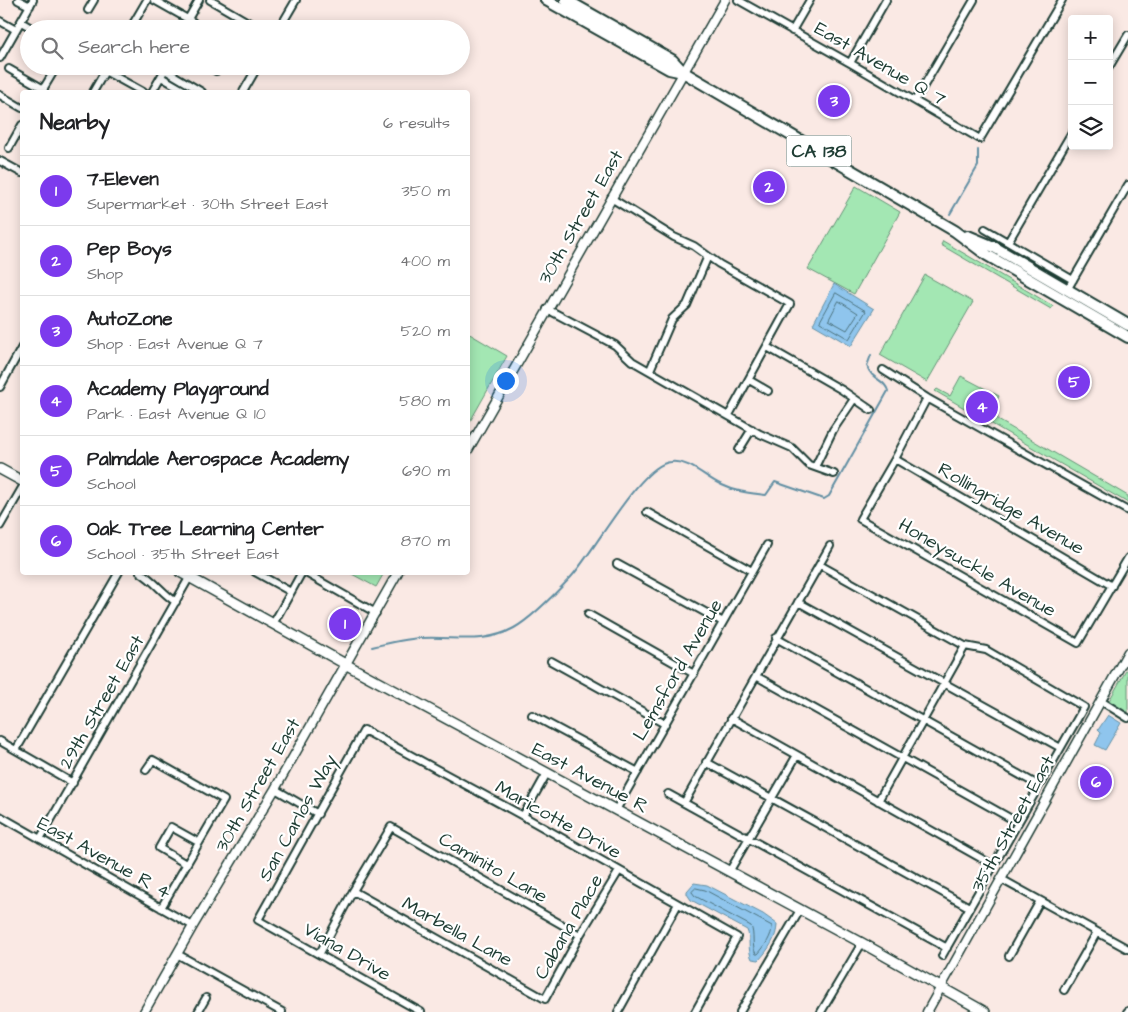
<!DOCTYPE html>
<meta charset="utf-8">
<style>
:root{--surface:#fff;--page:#f2f2f2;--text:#202124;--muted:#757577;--line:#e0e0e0;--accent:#7c3aed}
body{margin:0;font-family:"Architects Daughter",sans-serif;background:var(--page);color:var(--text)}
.controls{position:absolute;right:15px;top:15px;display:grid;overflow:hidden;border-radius:5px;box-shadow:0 2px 12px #0003}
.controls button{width:45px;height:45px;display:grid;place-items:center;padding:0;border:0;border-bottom:1px solid var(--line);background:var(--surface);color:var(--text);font:25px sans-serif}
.you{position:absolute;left:505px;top:380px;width:18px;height:18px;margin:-12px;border:4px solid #fff;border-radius:50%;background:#1a73e8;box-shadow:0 0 0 8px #1a73e833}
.badge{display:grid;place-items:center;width:32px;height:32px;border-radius:50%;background:var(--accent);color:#fff;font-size:16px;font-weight:700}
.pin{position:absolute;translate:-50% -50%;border:2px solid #fff;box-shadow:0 1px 5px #0006}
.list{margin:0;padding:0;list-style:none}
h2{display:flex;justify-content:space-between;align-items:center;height:65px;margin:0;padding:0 20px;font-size:21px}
h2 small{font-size:16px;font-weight:400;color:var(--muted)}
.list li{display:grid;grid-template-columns:32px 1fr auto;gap:15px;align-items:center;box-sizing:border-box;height:70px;padding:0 20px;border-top:1px solid var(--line)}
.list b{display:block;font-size:19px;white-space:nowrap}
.list p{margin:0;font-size:16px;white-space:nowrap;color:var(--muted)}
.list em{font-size:16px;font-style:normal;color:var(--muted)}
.icon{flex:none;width:28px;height:28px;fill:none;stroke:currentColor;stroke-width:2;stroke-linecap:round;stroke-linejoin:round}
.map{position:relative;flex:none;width:1128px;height:1012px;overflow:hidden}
.search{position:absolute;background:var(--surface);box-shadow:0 2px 12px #0003;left:20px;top:20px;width:450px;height:55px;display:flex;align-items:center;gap:12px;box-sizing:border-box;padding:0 18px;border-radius:28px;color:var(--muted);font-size:19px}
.panel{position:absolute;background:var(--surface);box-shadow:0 2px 12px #0003;left:20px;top:90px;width:450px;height:485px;border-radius:5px}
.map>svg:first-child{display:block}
.green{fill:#a3e7b3;stroke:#619274}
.water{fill:#8fc5ed;stroke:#628fa3}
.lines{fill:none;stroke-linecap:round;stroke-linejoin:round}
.shore{stroke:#4c737e;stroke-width:1}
.stream{stroke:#628fa3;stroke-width:2}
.minor-casing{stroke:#1f3d34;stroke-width:10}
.tertiary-casing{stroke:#1f3d34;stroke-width:11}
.secondary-casing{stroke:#1f3d34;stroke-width:12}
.trunk-casing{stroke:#1f3d34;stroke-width:14}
.minor{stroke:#fff;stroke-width:6}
.tertiary{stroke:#fff;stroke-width:8}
.secondary{stroke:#fff;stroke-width:9}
.trunk{stroke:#fff;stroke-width:10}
.labels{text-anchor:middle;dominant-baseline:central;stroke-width:4.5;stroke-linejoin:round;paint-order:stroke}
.shield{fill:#fff;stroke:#627771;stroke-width:1}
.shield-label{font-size:18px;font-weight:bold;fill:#1f3d34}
.street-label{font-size:19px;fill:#1f3d34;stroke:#fff}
</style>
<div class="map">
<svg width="1128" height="1012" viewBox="0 0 1128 1012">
<rect width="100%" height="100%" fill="#fae9e4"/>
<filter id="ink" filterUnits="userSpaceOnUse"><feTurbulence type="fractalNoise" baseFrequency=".02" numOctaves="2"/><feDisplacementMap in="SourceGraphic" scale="10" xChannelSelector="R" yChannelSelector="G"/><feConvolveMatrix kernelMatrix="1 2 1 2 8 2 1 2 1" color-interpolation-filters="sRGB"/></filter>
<g filter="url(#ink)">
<path class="green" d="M856,186L900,212L854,294L808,269Z
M943,241L1053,306L1051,309L941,245Z
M925,275L973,302L927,382L880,355Z
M468,333L507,356L468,425Z
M961,376L999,396L988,417L992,411L997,414L998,420L1128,496V503L935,391L937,389L950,396Z
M350,573H384L376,587Z
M1128,667V722L1105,708Z"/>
<path class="water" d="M834,284L874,309L851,346L813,324Z
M1108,715L1121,723L1105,750L1095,745L1101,733L1098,730Z
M694,883L707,885L763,914L777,924C777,938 768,950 759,960L752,959C747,949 751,939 747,930L691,900L687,894V891Z"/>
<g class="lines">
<path class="shore" d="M836,293L866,311L849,339L820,322Z
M839,301L858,313L847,330L829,320Z
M696,888L705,890L772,926C772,936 765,946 758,954H756C751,945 755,935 751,926L695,896L692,892Z"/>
<path class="stream" d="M950,214L978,166V150
M372,647C388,643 404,639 421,638C453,636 483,645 514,628C532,618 556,593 571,577C593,554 641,463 671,462C691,460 705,478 722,485C736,492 751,493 766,495L775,482L824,499L829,496L888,391C885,379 872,381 867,366L871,355"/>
<defs>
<path id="minor" d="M18,0L30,6
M154,0L193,22L189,29
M210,0L260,29
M738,0L850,63L980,139L1062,0
M88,10L94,0
M188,19L199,0
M0,21L16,30
M21,22L33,29
M134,22L145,29
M130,29L147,0
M241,29L245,21
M279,29L296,0
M792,31L810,0
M0,58L33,0
M850,63L886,0
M208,66L216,71L219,66
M1109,67L1128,35
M9,69L44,89
M165,70L202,92
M105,71L143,92
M161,77L187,92
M42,91L57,66
M93,92L108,66
M152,92L167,66
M243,92L258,66
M0,95L22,108
M915,101L974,0
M9,148L22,125
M0,161L22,173
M611,198L674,237L694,246L719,264L790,304L729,415
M985,229L1073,280
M1008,242L1072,132
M1067,290L1128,185
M547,309L615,345L632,361L760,434L792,448L809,465L834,474
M767,347L842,390L871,410
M650,370L672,319L687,305L708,256
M883,370L927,398L1128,511
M749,380L768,391
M0,387L22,347
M927,398L895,459L860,519L1078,643L1128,558
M739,450L752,429
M895,459L1112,586
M815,467L833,430L854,399
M647,512L752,571
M0,526L22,488
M617,564L723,622
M820,565L965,646L986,650L1084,707L942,956
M140,572C156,582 162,593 176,602
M255,572L291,592L302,572
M304,572L376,613
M798,602L1059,747
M588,614L694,674
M273,624L291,592
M776,638L1038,785
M551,661L665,724
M756,676L1017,822
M1101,701L1128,718
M532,715L638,772
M731,718L993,865
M0,741L73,783
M16,750L119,572
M706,762L969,907
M146,770L153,760L224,800L161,908
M275,789L318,814
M668,794L947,948
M878,801L965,646
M684,803L830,546
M616,810L767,545
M0,816L193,926
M523,816L547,773
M40,839L189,578
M186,864L159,848L171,827L198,842
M729,872L797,755
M1001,879L1128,949
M353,891L545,999L580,935L619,871
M320,953L353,891L391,827L580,935
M177,954L282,1012
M1009,956L1040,901
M1064,990L1097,932
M198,1012L206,998
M421,1012L258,920L364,730L523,816L737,937L695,1012
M618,1012L678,904
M740,1012L800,910
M821,1012L862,943
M1127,1012L1128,1011"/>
<path id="tertiary" d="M468,450L725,0
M144,1012L193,926L275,789L398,572
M927,1012L1128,652"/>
<path id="secondary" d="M0,469L22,481
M180,572L347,665L862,943L985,1012"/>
<path id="trunk" d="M546,0L669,69L683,72
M566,0L672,60L683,72L955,231L987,255L1128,337
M968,236L994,247L1128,325"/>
</defs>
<use href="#minor" class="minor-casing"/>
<use href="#tertiary" class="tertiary-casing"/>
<use href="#secondary" class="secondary-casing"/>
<use href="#trunk" class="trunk-casing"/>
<use href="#minor" class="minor"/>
<use href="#tertiary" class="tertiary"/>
<use href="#secondary" class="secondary"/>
<use href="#trunk" class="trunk"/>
</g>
</g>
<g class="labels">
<rect class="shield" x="786.5" y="135.5" width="65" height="31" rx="4"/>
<g class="shield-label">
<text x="819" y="151">CA 138</text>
</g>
<g class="street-label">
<text transform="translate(880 64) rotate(30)">East Avenue Q 7</text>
<text transform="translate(581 217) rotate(-60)">30th Street East</text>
<text transform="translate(1011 509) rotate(30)">Rollingridge Avenue</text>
<text transform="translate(977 568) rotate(30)">Honeysuckle Avenue</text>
<text transform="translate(678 670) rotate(-60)">Lemsford Avenue</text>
<text transform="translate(102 702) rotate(-60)">29th Street East</text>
<text transform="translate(590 778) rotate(28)">East Avenue R</text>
<text transform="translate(258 785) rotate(-60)">30th Street East</text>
<text transform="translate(298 818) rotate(-61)">San Carlos Way</text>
<text transform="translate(558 820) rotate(29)">Maricotte Drive</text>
<text transform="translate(1013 824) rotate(-61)">35th Street East</text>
<text transform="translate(104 858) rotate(29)">East Avenue R 4</text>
<text transform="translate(493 868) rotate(30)">Caminito Lane</text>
<text transform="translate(569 927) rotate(-60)">Cabana Place</text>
<text transform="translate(457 932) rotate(29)">Marbella Lane</text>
<text transform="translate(347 952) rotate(30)">Viana Drive</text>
</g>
</g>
</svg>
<div class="controls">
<button>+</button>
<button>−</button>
<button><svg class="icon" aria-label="layers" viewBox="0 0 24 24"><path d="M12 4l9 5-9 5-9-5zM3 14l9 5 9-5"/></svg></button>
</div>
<div class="you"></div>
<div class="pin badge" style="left:345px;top:624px">1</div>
<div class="pin badge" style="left:769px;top:187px">2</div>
<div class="pin badge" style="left:834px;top:101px">3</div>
<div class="pin badge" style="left:982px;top:407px">4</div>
<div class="pin badge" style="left:1074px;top:382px">5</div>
<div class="pin badge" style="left:1096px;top:782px">6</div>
<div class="search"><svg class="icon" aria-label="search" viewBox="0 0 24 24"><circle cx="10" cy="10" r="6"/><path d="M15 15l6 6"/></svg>Search here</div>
<section class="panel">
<h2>Nearby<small>6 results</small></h2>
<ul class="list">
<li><span class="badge">1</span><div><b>7-Eleven</b><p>Supermarket · 30th Street East</p></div><em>350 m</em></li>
<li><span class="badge">2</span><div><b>Pep Boys</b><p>Shop</p></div><em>400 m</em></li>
<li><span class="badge">3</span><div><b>AutoZone</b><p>Shop · East Avenue Q 7</p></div><em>520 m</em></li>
<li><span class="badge">4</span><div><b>Academy Playground</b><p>Park · East Avenue Q 10</p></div><em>580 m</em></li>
<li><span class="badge">5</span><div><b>Palmdale Aerospace Academy</b><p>School</p></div><em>690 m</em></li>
<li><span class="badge">6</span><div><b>Oak Tree Learning Center</b><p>School · 35th Street East</p></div><em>870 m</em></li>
</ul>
</section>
</div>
